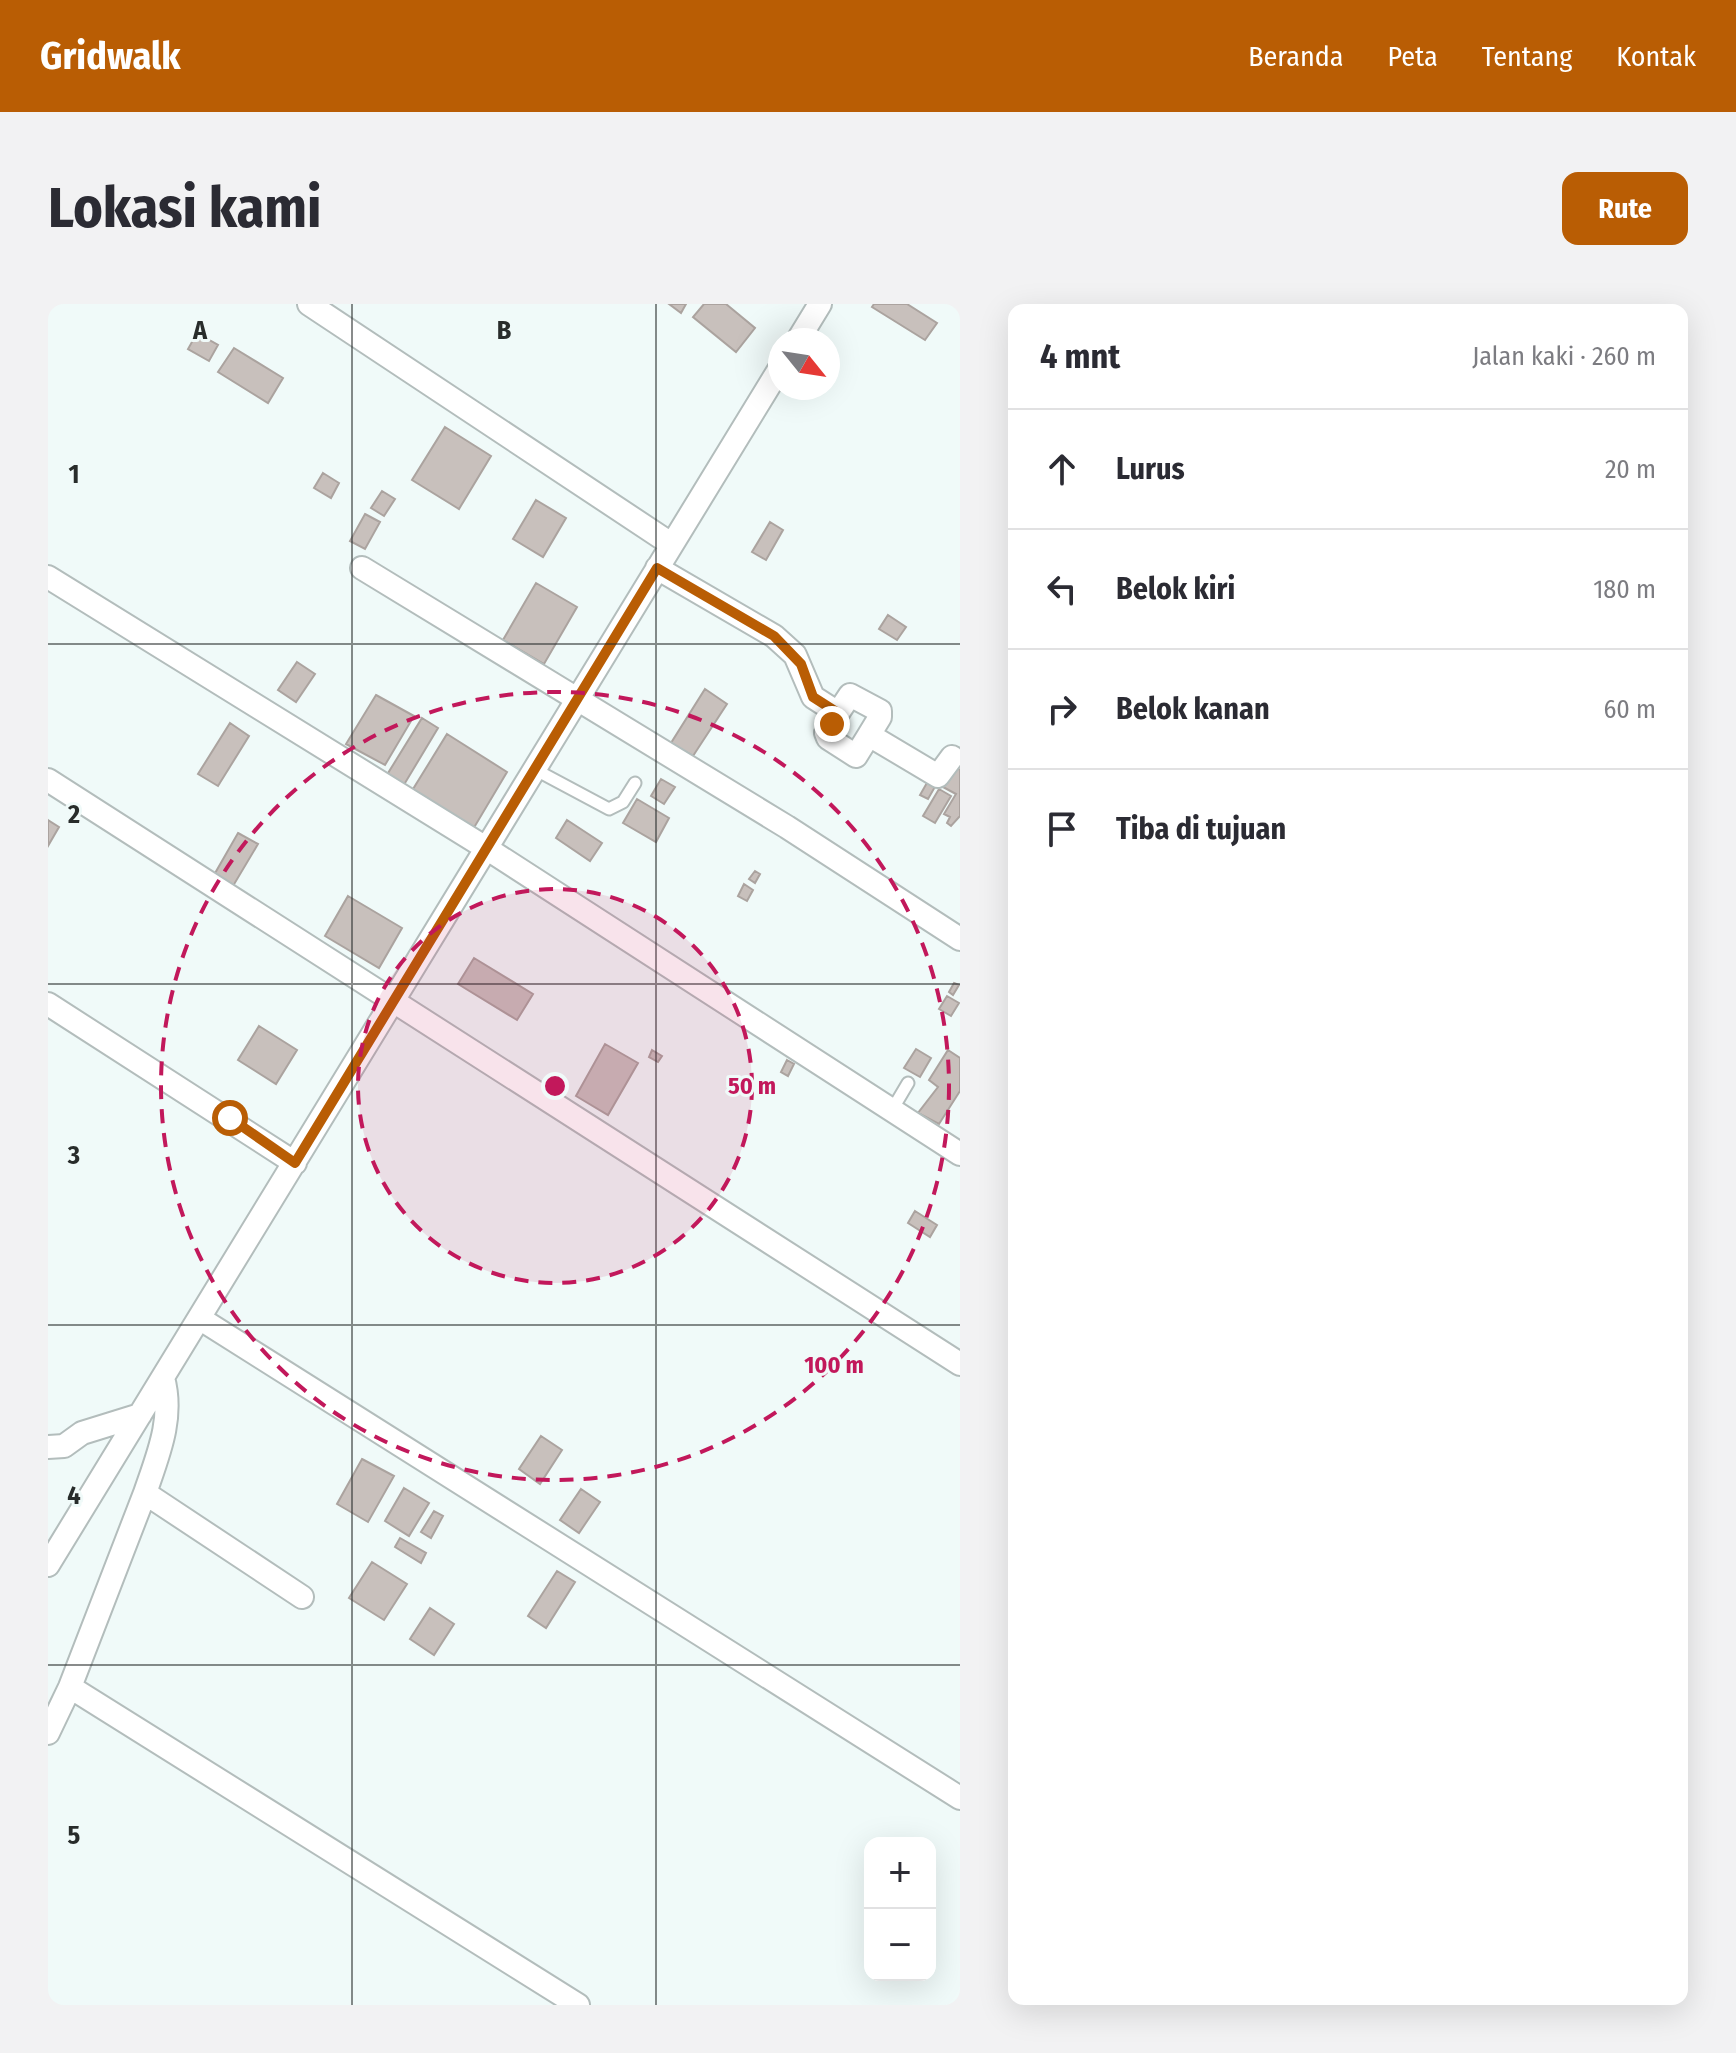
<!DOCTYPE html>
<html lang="id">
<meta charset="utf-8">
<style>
:root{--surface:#fff;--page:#f2f2f3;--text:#2b2b33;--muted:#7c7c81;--line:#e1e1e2;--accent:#b95d04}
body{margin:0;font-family:"Fira Sans Condensed",sans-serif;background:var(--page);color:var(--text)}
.controls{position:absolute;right:24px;bottom:24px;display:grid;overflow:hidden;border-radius:16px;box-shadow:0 8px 32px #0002}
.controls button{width:72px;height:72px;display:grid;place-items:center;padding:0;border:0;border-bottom:2px solid var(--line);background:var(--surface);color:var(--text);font:40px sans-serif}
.compass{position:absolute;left:720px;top:24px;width:72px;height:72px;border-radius:50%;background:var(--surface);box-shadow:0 8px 32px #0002;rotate:120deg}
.stop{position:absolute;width:24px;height:24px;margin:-18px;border:6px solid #b95d04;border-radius:50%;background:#fff}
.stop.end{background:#b95d04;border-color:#fff;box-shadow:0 2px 8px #0008}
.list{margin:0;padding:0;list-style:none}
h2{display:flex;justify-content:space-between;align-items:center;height:104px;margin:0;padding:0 32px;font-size:34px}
h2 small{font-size:26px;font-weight:400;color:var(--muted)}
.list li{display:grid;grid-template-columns:52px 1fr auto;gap:24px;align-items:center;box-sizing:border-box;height:120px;padding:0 32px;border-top:2px solid var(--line)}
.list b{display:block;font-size:30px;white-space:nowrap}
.list em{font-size:26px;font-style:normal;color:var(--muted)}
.icon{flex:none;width:44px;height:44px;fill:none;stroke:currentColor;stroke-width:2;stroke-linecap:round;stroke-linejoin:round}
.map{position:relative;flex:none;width:912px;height:1701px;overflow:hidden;border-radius:16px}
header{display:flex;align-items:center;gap:48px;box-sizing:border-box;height:112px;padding:0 40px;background:var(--accent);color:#fff}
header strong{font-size:38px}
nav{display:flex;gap:44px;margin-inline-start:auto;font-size:28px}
.intro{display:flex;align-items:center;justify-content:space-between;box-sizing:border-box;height:192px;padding:0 48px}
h1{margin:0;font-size:56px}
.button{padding:20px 36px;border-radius:16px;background:var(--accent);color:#fff;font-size:28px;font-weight:700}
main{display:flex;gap:48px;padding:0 48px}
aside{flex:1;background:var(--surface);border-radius:16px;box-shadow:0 8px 32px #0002}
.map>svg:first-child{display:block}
.building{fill:#c8c0bc;stroke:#aba39f;stroke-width:2}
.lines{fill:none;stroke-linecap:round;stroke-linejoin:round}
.service-casing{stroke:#b3bdbc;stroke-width:15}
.minor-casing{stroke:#b3bdbc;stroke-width:26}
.service{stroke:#fff;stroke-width:11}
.minor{stroke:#fff;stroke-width:22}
.route{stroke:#b95d04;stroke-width:10}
.grid{fill:none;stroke:#282c2b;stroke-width:2;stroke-opacity:0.55}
.ring{fill:none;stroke:#c2185b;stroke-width:4;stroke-dasharray:14 10}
.grid-label{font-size:26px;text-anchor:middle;font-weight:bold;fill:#282c2b;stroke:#f0faf9;stroke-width:6;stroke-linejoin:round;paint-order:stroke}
.centre{fill:#c2185b;stroke:#f0faf9;stroke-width:4}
.ring-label{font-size:24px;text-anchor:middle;font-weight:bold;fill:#c2185b;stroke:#f0faf9;stroke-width:6;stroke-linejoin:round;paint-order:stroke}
</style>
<header>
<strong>Gridwalk</strong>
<nav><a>Beranda</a><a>Peta</a><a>Tentang</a><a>Kontak</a></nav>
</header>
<div class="intro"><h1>Lokasi kami</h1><a class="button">Rute</a></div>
<main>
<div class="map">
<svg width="912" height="1701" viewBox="0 0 912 1701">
<rect width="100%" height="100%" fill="#f0faf9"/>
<path class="building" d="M621,0H638L633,9Z
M656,0H678L707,24L688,48L645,13Z
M826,0H859L889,19L877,36L824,3Z
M149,29L170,41L161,57L140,45Z
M186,44L235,74L220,99L170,68Z
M397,123L443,152L411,205L364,176Z
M275,169L291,179L283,194L266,184Z
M334,187L347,195L336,212L323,204Z
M488,196L518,214L495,253L465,235Z
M317,210L332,218L317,245L302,237Z
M722,218L735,226L718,256L704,248Z
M488,279L529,303L496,360L455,336Z
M840,311L858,323L849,336L831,325Z
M249,358L267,370L248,398L230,386Z
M657,385L679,400L645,452L623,439Z
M328,391L366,412L337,461L298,440Z
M374,414L390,424L354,484L337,474Z
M182,419L201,432L170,482L150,470Z
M399,430L459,468L424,527L362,490Z
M906,462L912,466V512L903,522L899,519L902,513L896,510L908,490L895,483Z
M613,475L627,483L616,500L603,492Z
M880,477L888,481L880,495L872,491Z
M891,485L903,492L887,519L875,512Z
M589,495L621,514L608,538L575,519Z
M0,516L11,523L0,542Z
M519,516L554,539L542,557L508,534Z
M190,529L210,540L185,582L166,571Z
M707,567L712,570L707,579L701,575Z
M696,580L705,586L699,597L690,592Z
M300,592L354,624L331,664L277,632Z
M426,654L485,690L469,716L410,680Z
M906,679L911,681L905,691L901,688Z
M899,692L911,699L903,712L891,705Z
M211,722L249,746L228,780L190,756Z
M557,740L590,759L560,811L528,792Z
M868,745L883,754L872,773L856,764Z
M604,746L614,752L610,758L601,753Z
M900,746L912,754V787L891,820L870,809L890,783L881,776Z
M739,756L746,760L740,772L733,768Z
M867,907L889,921L882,933L860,919Z
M493,1132L514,1146L492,1180L471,1165Z
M314,1155L346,1172L320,1218L289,1200Z
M356,1184L381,1199L361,1232L337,1217Z
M533,1185L552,1198L531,1229L512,1216Z
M386,1207L395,1212L383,1234L373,1228Z
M352,1234L378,1249L373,1259L347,1243Z
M324,1258L359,1280L336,1316L301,1294Z
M509,1267L527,1278L498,1324L480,1312Z
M382,1304L406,1320L386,1351L362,1335Z"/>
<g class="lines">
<defs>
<path id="service" d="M486,465L561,505L575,498L587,479
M844,806L860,779"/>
<path id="minor" d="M261,0L623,240
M750,36L772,0
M314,264L739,523L912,635
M609,264L726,332L747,351L765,393L790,409L802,391L832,407V413L821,431L890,472L904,453
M0,273L438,544L912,850
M790,409L778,429L780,434L808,452L821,431
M0,476L912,1060
M0,700L247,859
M151,1014L912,1494
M115,1074C126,1114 110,1151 97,1189L254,1293
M0,1143L16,1142L34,1129L92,1111
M0,1261L732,64
M22,1383L530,1701
M0,1429L22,1383L97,1189"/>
</defs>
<use href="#service" class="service-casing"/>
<use href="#minor" class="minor-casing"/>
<use href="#service" class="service"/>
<use href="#minor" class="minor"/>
</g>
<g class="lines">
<path class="route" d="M182,814L247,859L609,264L726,332L753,360L765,393L790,409L784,420"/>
</g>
<path class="grid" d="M304,0V1701M608,0V1701M0,340H912M0,680H912M0,1021H912M0,1361H912"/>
<circle cx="507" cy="782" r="197" fill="#c2185b" fill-opacity=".12"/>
<g class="ring">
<circle cx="507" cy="782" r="197"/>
<circle cx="507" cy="782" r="394"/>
</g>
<g class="grid-label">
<text x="152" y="35">A</text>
<text x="456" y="35">B</text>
<text x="26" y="179">1</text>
<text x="26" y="519">2</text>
<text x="26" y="860">3</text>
<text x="26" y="1200">4</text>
<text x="26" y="1540">5</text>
</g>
<circle cx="507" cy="782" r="12" class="centre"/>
<g class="ring-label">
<text x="704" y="790">50 m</text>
<text x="786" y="1069">100 m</text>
</g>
</svg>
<div class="controls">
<button>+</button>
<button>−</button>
</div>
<svg class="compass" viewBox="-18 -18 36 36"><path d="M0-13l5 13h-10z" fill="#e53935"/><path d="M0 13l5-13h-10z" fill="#7c7c81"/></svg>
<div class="stop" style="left:182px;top:814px"></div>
<div class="stop end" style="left:784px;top:420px"></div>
</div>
<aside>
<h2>4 mnt<small>Jalan kaki · 260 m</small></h2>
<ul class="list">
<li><svg class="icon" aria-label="ahead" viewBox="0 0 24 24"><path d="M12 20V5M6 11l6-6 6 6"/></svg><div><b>Lurus</b></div><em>20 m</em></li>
<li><svg class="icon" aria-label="left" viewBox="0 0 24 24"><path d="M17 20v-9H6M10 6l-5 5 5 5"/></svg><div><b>Belok kiri</b></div><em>180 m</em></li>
<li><svg class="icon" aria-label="right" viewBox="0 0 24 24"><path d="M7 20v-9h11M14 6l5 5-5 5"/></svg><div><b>Belok kanan</b></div><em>60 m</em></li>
<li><svg class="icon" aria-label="arrive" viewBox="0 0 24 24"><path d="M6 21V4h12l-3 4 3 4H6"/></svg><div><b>Tiba di tujuan</b></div></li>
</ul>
</aside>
</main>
